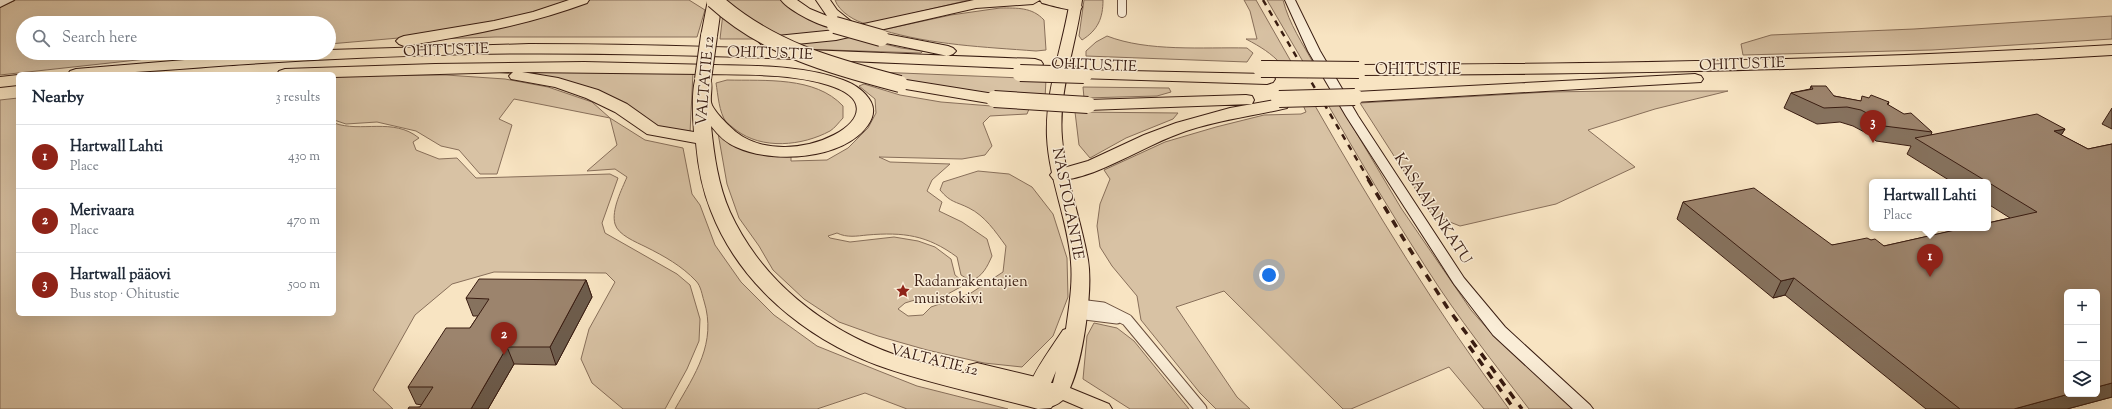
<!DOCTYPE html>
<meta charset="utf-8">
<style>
:root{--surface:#fff;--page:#f2f2f3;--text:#1f2937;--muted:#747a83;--line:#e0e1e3;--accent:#8f2418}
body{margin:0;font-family:"Sorts Mill Goudy",serif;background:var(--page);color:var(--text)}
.controls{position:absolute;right:12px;bottom:12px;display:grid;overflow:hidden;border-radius:6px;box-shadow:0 4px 16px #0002}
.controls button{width:36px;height:36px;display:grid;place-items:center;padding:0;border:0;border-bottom:1px solid var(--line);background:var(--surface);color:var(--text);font:20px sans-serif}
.you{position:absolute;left:1269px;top:275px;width:14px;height:14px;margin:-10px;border:3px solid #fff;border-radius:50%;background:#1a73e8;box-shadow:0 0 0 6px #1a73e833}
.badge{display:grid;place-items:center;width:26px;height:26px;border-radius:50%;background:var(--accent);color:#fff;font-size:13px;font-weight:700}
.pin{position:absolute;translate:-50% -33px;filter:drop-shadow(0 1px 2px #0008)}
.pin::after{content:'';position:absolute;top:21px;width:14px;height:12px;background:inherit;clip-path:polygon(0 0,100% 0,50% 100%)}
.popup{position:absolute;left:1869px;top:179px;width:122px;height:52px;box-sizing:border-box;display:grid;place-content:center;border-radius:6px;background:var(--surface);filter:drop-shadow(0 1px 3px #0005);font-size:13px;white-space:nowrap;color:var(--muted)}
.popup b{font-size:15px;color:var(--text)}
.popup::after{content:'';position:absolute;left:50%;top:100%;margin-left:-8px;border:8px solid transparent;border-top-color:var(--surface)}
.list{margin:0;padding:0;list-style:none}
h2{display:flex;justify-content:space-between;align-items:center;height:52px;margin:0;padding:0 16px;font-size:17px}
h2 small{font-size:13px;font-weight:400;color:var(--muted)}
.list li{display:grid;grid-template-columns:26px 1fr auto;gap:12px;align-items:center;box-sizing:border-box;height:64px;padding:0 16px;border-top:1px solid var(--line)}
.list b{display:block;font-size:15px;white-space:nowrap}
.list p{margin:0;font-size:13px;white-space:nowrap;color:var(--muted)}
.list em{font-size:13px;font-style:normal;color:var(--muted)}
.icon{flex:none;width:22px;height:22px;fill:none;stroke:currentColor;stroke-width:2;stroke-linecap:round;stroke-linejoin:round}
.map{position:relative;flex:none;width:2112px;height:409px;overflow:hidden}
.search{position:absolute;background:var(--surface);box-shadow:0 4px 16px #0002;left:16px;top:16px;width:320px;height:44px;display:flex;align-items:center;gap:10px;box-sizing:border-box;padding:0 14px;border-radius:22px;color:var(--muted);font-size:15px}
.panel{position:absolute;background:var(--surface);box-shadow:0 4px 16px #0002;left:16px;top:72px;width:320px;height:244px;border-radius:6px}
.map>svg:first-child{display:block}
.green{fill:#d8c2a4;stroke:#886f5a}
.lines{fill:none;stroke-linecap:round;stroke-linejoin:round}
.street-far1-casing{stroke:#694e3d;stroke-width:10}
.street-casing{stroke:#694e3d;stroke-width:13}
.secondary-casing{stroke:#391c11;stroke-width:2}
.primary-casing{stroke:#391c11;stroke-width:2}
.highway-casing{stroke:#391c11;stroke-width:2}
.street-far1{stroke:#faedd7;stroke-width:8}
.street{stroke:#faedd7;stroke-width:11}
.secondary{fill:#faedd7;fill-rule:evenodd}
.primary{fill:#f8e4c2;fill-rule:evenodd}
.highway{fill:#f8e4c2;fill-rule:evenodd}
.rail-far1{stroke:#391c11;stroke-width:2.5;stroke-dasharray:6 6;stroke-linecap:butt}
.rail{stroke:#391c11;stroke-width:3.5;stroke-dasharray:8 8;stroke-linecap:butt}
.highway-bridge-casing{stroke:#391c11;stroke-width:18;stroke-linecap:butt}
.highway-bridge{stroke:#f8e4c2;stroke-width:16}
.wall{fill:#86725e;stroke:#391c11}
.shaded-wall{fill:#6d5c4c;stroke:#391c11}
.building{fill:#9c846d;stroke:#391c11}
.labels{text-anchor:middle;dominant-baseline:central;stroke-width:3;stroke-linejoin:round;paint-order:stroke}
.street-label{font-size:15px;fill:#391c11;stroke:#faedd7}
.poi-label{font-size:15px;fill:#391c11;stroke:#faedd7;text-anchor:start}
</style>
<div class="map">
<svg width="2112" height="409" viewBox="0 0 2112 409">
<rect width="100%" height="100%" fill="#f8e4c2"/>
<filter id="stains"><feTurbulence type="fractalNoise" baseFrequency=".005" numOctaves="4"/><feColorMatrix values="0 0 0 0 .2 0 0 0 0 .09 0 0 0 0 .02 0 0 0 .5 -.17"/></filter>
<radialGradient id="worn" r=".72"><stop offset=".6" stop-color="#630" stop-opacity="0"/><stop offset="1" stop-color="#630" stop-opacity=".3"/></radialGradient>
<path class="green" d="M16,0H571L507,21L422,36L329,44V23H23V53H201L0,75V7Z
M587,0H689L705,10L697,37H495L434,39Z
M724,0H784L841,30L776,38Z
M835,0H969L867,24C856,22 839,12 835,0Z
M1084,0H1103C1103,18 1098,30 1082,40L1079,36Z
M1244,0H1256L1293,65H1282C1271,53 1261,47 1246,39H1257L1250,11Z
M1267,0H1283C1289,24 1303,44 1315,66L1305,65Z
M1000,8C1017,8 1032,7 1044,20L1046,50L1036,51C984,47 932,45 882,30L951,15Z
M723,13L761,39H720Z
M2112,16V39L1932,50L1743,55L1741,44L1771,35L1914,29Z
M852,36L901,48L923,51L921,53L800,49L792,45Z
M1107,36C1148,52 1203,47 1247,48L1253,53L1247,62L1086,56V51L1096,42Z
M478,70L693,72L690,133L656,128L628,109L512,74Z
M877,72L1046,79L1045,99L1013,97L922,85Z
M389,75H446L505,79L548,87L592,102L610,118L645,140L683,148L692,194L700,205L715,245L741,282L774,315L817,346L879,371L917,386L1008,409H907L865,393L817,409H675C695,374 717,343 704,301C702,295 701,286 696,281C682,266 664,256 646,247C636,242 618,235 615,224C611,210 622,189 627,177L615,169L587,171L617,145L610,118L514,99L499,119L512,125L497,174H480L459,150L441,146L416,131L377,122L346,124L334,120V77Z
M727,80C765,81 815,76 843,106V118C839,122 835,128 830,131C802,146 762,150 736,130C733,127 729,125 726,122C719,112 718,95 716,83Z
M864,84L900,95L941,102L1029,109L1027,114L990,116L983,123L992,146L985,155L962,159L879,157L890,162L950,164L932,180L927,191L942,202L939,211L962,222L987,239L992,256C987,267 983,276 971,281L961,275L957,257C927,235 904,232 867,235C857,236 847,238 837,233L828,236L830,238L850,242L894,237L918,241L935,247L951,259L955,275L966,284L946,295L925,301L918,299L905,303L898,309L908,316L923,315L931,307L971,293L1003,272L1006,246C995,231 985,216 969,208C955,201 951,203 940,190L943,182L978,171L1009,174L1032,187L1053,214L1067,258L1068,297L1053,336L1022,367L984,363L927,350L878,336L839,322L804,299L773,270L759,246L739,218L727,184L718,133L791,155V161L827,160L848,148L868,128L876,113L875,99L859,86Z
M1083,87L1169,88L1171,92L1157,96L1084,98Z
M1616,91H1728L1655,109L1588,130L1635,167L1556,204L1460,226L1432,215L1360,103L1548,92Z
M18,98V314H334V123C361,133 393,117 419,138L413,142L416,150L439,159L457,158L476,178L610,174L618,178L602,223L605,233L677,274L690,285L700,319L699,341L687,369L665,409H623L592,383L581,359L589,329L615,282L606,273L494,272L452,284L415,315L373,390L393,409H0V100Z
M1338,102L1401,208L1471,310L1492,334L1573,409H1529C1494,363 1458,318 1427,269C1392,215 1359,159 1327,103Z
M1314,104C1374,209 1437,312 1509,409H1484L1449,367L1351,409H1343L1224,291L1176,307L1237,397L1250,409H1216L1200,393L1141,320L1137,296L1112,266L1100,247L1097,226L1100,204L1110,179L1104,170L1165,142L1216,127L1264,115L1301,114L1306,112L1303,105Z
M1075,112L1178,113L1173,119L1126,138L1090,158L1079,145Z
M1094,323L1117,328L1134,341L1189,409H1130L1083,379L1087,336Z"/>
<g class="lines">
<defs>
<path id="street-far1" d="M1122,0V13"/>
<path id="street" d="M1079,305L1103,308L1127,320L1201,409
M1077,313L1117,318"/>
<path id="secondary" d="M0,0H14L0,7Z
M1285,0H1295L1320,51L1358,116L1464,278L1505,327L1590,405L1593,409H1573L1493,335L1454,284L1346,116L1308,51Z"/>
<path id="primary" d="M1070,0H1082C1076,46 1058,91 1062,138C1065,179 1081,219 1088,260C1093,290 1083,360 1070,388L1109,404L1112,409H1084L1063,400C1055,407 1046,409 1036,407C1033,401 1030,394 1030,386C1031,375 1056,341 1063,330L1066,329C1069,307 1073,284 1071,262C1068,220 1049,180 1047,137C1045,90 1063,46 1070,0ZM1056,371L1053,383H1051Z"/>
<path id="highway" d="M569,0H589L587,3C528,25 466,36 404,46L399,44L396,41L399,38L404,36L494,21L533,12Z
M708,0H722L717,36L714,39H704L701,36Z
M781,0H797L810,9L827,16L816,0H830L837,10L852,22L850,25L842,26L840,28C827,31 789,11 781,0Z
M974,0H1070L1080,4L1082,7L1080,10C1074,12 1050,5 1042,3L1040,0L1033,4L976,8L836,40L767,47L762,45L759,42L762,39L767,37L836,30Z
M881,33L948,46L953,48L956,51L953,54L948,56L876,41L873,38L876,35Z
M529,44C698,44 866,53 1035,59L1041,61L1043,64L1041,67L1035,69C847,61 659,51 471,54C396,56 322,59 248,64C187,68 128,74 68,74L70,71L76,69L245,55L329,53V50Z
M2112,45V55C1861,70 1610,74 1359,75L1353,73L1351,70L1353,67L1359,65C1610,64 1861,60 2112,45Z
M584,62C628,63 671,64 714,65C756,66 803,65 843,80C854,84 865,91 871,102C875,110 873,118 868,125C844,160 772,164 736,147C726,143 718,135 711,126C714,155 718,185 730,212C761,280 823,329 893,354C916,362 940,367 964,373L967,374L966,371L969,365L977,363L1048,380L1052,386L1048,392L1043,393L1051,396L1055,402L1051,408L1038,409C984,394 929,384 877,365C805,338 739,284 711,211C702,189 698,166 696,143L647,134L615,112L586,98L555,87L511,79L509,76L513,72L334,77V74H277L279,71L285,69L435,64ZM522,72L702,74L697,76C691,84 693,121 694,132L658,126L627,104L598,90L558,78ZM704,74C745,75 789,73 828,85C912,111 791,176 736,132C730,127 712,110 711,102C710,93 714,83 709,76Z
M1084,70L1267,74L1273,76L1275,79L1273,82L1267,84L1078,78L1076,75L1078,72Z
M1695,74L1701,76L1703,79L1701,82L1355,102L1349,101L1347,97L1349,93L1355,92Z
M18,75V85L0,87V77Z
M900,79L994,94L1000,95L1002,99L1000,103L994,104L894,87L892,84L894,81Z
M1246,95L1252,96L1254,100L1252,104L1088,110L1082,109L1080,105L1082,101L1088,100Z
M1281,99L1287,100L1289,104L1287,108C1253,116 1219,120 1186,131C1154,142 1125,160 1094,172C1082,176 1066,182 1053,179L1050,175L1053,171L1088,161L1144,135L1176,123L1230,108Z"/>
</defs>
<use href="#street-far1" class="street-far1-casing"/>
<use href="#street" class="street-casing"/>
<use href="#secondary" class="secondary-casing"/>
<use href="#primary" class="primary-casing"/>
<use href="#highway" class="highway-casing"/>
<use href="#street-far1" class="street-far1"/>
<use href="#street" class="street"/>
<use href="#secondary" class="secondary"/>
<use href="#primary" class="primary"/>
<use href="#highway" class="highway"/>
<path class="rail-far1" d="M1263,0L1369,180"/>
<path class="rail" d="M1368,179L1409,248L1447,307L1522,409
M1469,346L1514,409"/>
<defs>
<path id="highway-bridge" d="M714,0C768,49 831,66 900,84
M835,25L881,38
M1261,69L1359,70
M1020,73L1084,75
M703,79L709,36
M994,99L1088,105
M1279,99L1355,97"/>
</defs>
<use href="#highway-bridge" class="highway-bridge-casing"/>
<use href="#highway-bridge" class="highway-bridge"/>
</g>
<path class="wall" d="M1811,86L1834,96L1860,101L1889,102L1888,105L1932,132L1931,135L2065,129L2061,135L2088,149L2112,144V397L2067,409H1926L1785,295L1773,298L1677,219L1683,202L1832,245L1871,240L1884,246L2010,218L1988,204V182H1952L1907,154L1911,146L1876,141L1870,135L1853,126L1840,122L1817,124L1784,108L1791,93L1810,89Z
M2112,108V129L2102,124Z
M586,280L592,297L556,365L514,364L488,409H408L420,407L422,405L416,404L408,387L470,328L478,316H473L466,298Z"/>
<path class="shaded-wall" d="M2065,129L2055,145L2054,131Z
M1794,278L1785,295L1773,298L1781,281Z
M586,280L592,297L556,365L550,347Z
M507,347L514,364L488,409H471Z
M2112,383V397L2067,409H2014L2069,394H2097V387Z"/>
<path class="building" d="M1811,86H1826L1834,96L1861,101L1862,96L1869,98L1871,95L1889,102L1887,104L1904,114L1911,113L1932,132L1884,126L1878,119L1861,110L1847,107L1824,108L1791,93L1813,89Z
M2037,114L2065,129L2054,131L2088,149L2112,144V383L2097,387V292H2067V394H2069L2014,409H1960L1794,278L1781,281L1683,202L1754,188L1832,245L1867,238L1871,240L1875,239L1884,246L1964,228H1988V223L2037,212L1915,138Z
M479,279L586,280L550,347H507L471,409H408L409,407H420L433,387H408L446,328H470L489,299L466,298Z"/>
<defs>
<symbol id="sight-bare" viewBox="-9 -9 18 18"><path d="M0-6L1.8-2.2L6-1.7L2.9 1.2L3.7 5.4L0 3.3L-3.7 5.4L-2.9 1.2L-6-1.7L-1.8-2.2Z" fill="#8f2418" stroke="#faedd7" stroke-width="2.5" paint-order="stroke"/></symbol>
</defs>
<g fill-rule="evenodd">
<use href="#sight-bare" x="893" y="281" width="20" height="20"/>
</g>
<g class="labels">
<g class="street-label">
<text transform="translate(446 51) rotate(-2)">OHITUSTIE</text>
<text transform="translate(770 54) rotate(2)">OHITUSTIE</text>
<text transform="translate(1742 65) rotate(-2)">OHITUSTIE</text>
<text transform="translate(1094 66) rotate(2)">OHITUSTIE</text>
<text x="1418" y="70">OHITUSTIE</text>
<text transform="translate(706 81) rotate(-85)">VALTATIE 12</text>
<text transform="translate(1067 204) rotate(79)">NASTOLANTIE</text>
<text transform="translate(1432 209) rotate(57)">KASAAJANKATU</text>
<text transform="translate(934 361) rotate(14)">VALTATIE 12</text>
</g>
<g class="poi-label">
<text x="914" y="282">Radanrakentajien<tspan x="914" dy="17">muistokivi</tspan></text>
</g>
</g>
<rect width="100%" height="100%" filter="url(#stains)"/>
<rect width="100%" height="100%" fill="url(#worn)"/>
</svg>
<div class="controls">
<button>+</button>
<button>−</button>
<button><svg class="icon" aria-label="layers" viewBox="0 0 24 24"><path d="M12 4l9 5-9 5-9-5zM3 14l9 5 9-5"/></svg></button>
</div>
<div class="you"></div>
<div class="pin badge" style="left:1930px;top:277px">1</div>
<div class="popup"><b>Hartwall Lahti</b>Place</div>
<div class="pin badge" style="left:504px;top:355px">2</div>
<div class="pin badge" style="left:1873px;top:143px">3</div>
<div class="search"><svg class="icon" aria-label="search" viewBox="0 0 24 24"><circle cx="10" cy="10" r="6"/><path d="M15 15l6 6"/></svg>Search here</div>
<section class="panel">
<h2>Nearby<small>3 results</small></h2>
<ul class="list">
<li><span class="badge">1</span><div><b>Hartwall Lahti</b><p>Place</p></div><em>430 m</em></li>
<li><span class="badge">2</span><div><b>Merivaara</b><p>Place</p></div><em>470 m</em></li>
<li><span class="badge">3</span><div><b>Hartwall pääovi</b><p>Bus stop · Ohitustie</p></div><em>500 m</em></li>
</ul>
</section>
</div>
